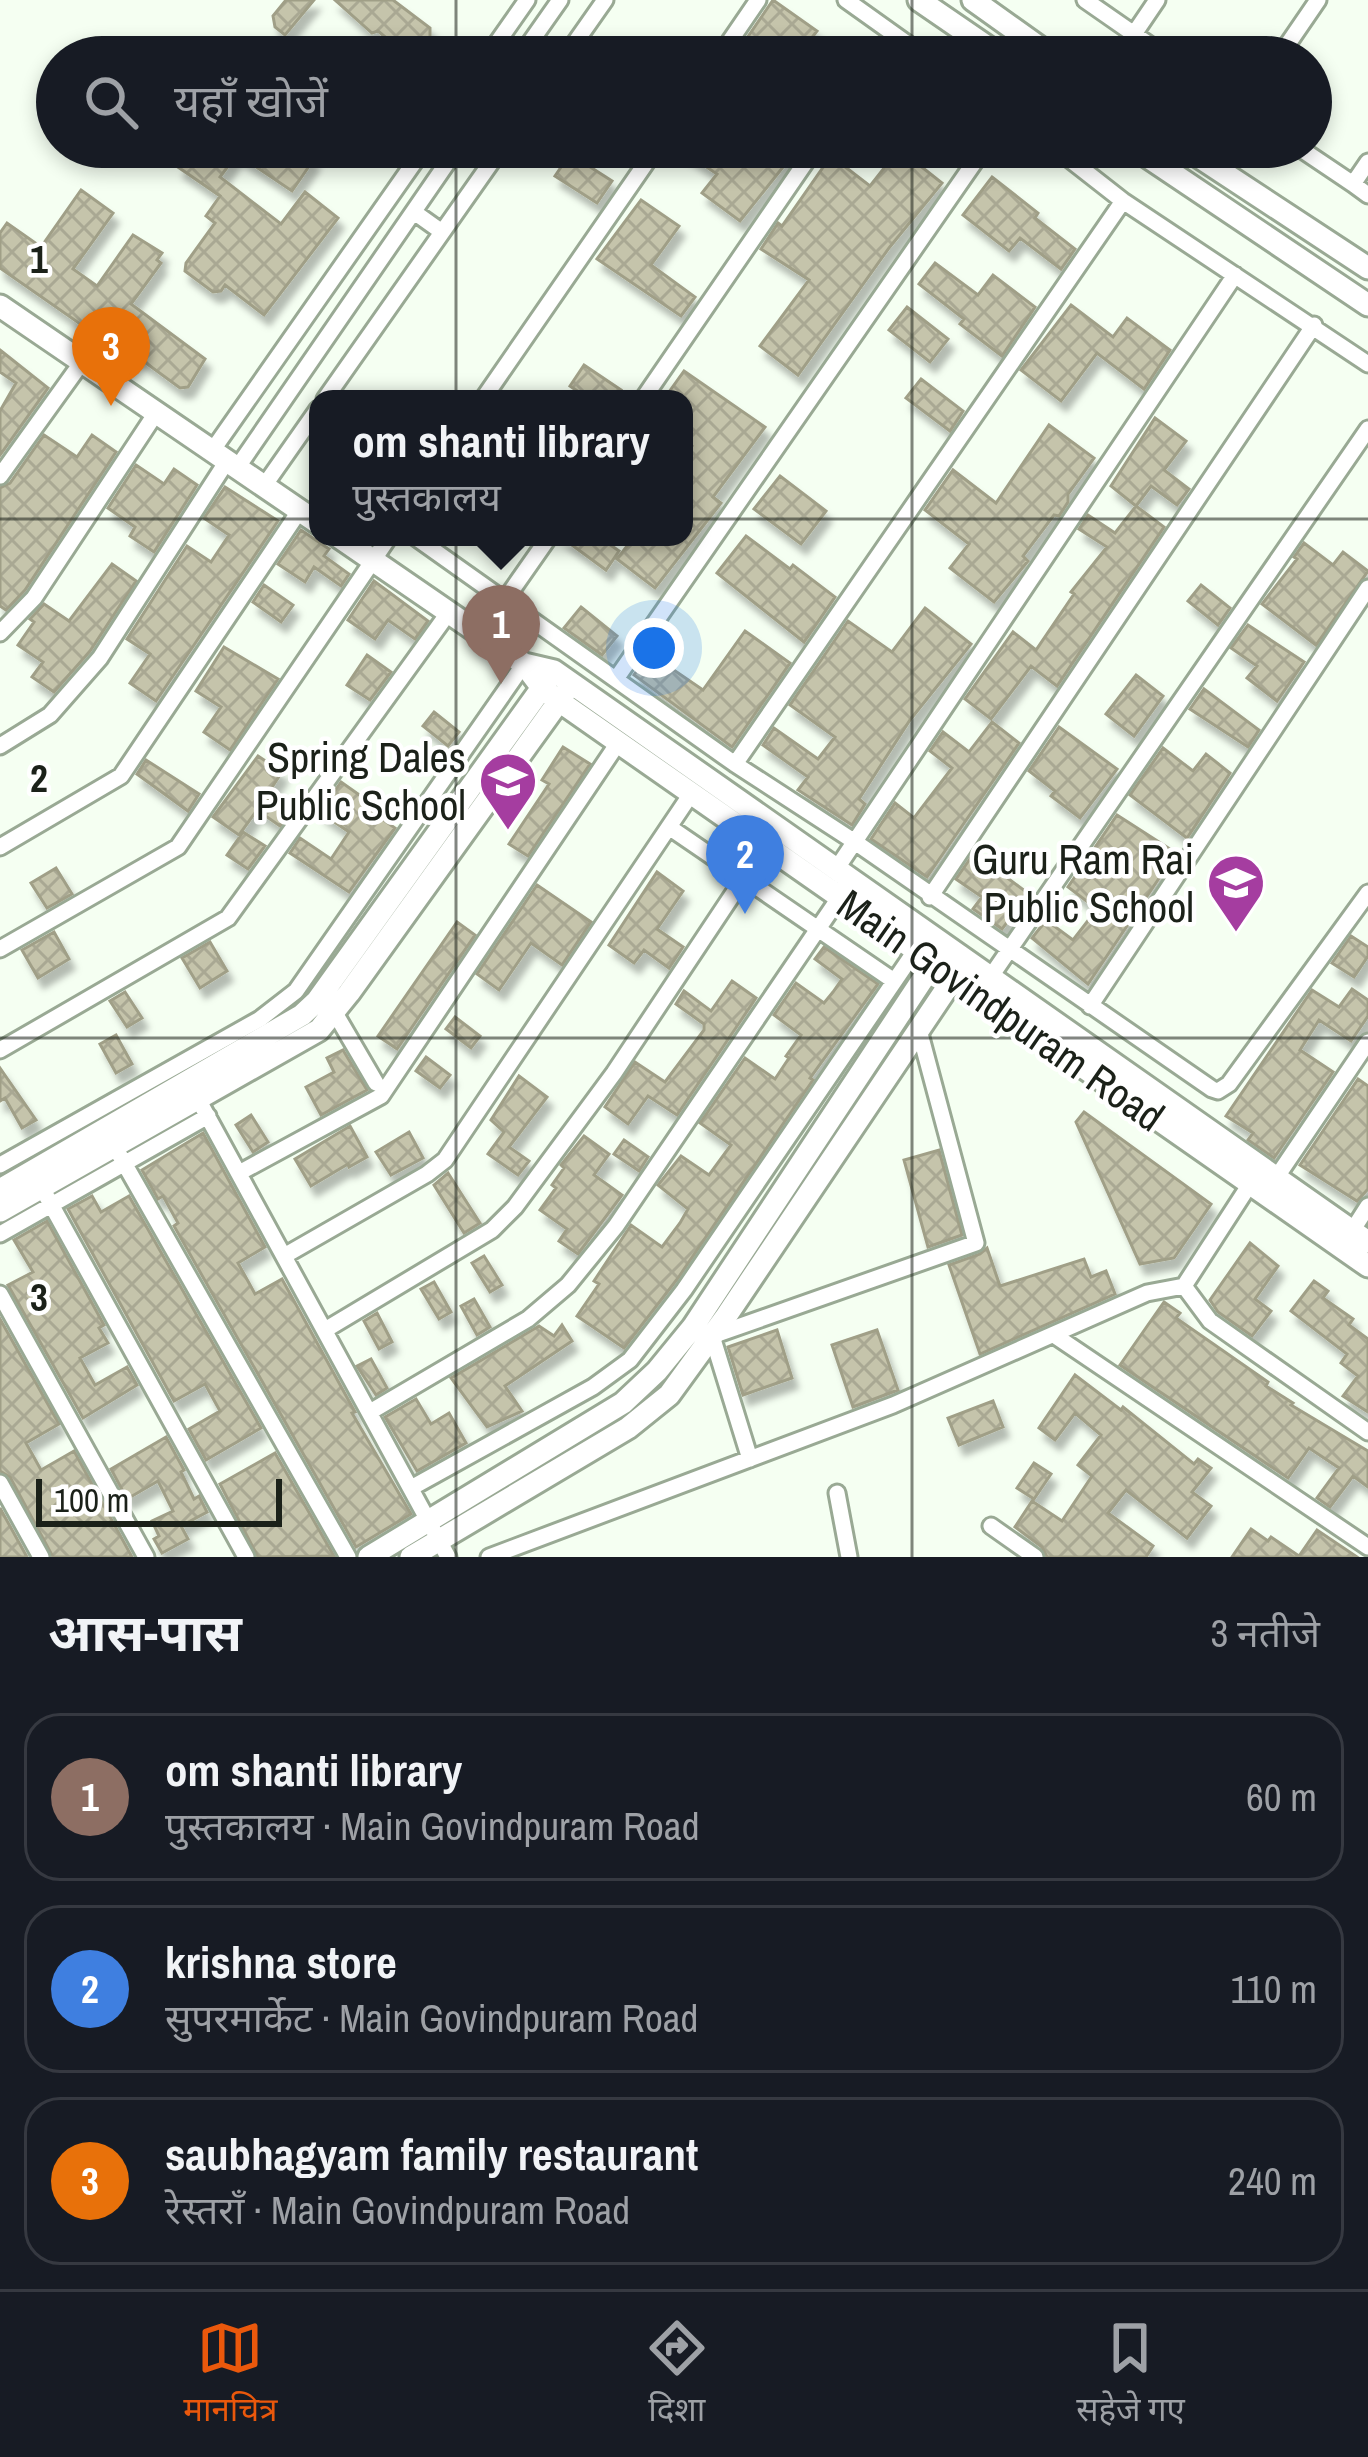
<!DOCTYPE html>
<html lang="hi">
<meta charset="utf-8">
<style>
:root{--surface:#171b24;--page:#242831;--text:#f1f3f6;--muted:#9ea1a6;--line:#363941;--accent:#ea580c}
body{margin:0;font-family:"Archivo Narrow","Noto Sans Devanagari",sans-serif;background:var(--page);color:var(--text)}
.scale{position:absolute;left:36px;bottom:30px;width:246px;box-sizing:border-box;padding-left:12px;border:6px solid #1b2119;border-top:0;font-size:33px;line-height:42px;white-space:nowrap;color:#1b2119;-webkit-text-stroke:9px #fff;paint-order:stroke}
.you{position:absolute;left:654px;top:648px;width:42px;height:42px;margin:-30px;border:9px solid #fff;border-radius:50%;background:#1a73e8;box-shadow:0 0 0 18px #1a73e833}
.badge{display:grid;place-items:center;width:78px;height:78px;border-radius:50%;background:var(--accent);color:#fff;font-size:39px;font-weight:700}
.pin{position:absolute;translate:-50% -99px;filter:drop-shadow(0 3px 6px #0008)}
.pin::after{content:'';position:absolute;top:63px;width:42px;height:36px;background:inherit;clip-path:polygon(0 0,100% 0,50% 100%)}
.popup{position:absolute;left:309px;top:390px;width:384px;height:156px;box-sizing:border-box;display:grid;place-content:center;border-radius:24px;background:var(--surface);filter:drop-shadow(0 3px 9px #0005);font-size:39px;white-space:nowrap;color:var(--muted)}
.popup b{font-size:45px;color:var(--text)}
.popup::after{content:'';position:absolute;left:50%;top:100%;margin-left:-24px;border:24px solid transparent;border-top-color:var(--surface)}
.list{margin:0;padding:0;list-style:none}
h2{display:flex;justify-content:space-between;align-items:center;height:156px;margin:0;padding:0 48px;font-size:51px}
h2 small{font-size:39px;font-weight:400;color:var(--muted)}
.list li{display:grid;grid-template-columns:78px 1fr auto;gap:36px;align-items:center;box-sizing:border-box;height:168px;margin:0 24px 24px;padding:0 24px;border:3px solid var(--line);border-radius:36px}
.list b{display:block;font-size:45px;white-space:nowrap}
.list p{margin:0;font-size:39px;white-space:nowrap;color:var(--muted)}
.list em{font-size:39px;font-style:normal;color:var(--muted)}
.icon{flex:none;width:66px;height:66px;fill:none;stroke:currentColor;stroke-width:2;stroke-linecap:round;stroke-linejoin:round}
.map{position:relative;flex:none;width:1368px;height:1557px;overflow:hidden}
.search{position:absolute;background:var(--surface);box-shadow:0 6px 18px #0003;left:36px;right:36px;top:36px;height:132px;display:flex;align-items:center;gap:30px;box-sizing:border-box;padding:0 42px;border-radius:66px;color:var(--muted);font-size:45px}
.sheet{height:732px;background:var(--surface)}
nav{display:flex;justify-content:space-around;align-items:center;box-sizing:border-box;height:168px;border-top:3px solid var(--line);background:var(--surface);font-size:33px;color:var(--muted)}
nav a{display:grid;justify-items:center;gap:6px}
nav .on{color:var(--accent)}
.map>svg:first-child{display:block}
.building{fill:url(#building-cross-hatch);stroke:#a09f87;stroke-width:3;filter:url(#shadow)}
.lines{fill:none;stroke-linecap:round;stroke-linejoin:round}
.minor-casing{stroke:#99a994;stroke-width:21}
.tertiary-casing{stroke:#99a994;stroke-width:27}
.minor{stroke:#fff;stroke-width:15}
.tertiary{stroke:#fff;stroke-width:21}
.grid{fill:none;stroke:#1b2119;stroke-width:3;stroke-opacity:0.55}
.labels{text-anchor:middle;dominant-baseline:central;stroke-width:9;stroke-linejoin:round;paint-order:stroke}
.poi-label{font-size:42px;fill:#1b2119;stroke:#fff;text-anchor:end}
.street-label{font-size:42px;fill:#1b2119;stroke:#fff}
.grid-label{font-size:39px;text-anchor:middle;font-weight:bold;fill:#1b2119;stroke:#fff;stroke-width:9;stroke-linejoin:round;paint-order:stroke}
</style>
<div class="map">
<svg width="1368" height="1557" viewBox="0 0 1368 1557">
<defs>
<pattern id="building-cross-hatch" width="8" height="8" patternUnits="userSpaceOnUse" patternTransform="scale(3)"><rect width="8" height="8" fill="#c5c4ab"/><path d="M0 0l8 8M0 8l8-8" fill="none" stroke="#a9a893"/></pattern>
<filter id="shadow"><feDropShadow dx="5.5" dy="10" stdDeviation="3" flood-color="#0004"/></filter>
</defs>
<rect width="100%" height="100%" fill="#f5fff2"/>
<path class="building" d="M286,0H314L285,35L275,27L273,16Z
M335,0H393L430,28V38L421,49L432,57H409L378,31L372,33Z
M773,0L817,31L797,57H734Z
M192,147H296L314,159L292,191L237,154L220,177L281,224L305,192L338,218L264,315L225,285L221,291L213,292L185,271L186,263L215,223L206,216L220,196L178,167Z
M677,147H799L740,221L702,193L717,174Z
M899,149L942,183L889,248L798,375L760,346L809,280L761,249L778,223L782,226L831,156L870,186Z
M570,154L612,181L597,203L555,176Z
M992,177L1038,213L1035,218L1075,249L1061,269L1020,238L1009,251L963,215Z
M81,190L113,213L73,269L97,286L133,235L162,253L157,260L161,263L131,304L205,359L188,387L180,388L90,322L86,328L0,268V233L7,223L41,247Z
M641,200L679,226L651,265L695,297L681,316L597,259Z
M935,263L978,295L993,275L1035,307L1002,356L960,324L964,319L919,284Z
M1071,305L1113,337L1127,318L1170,350L1144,389L1097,353L1061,401L1021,370Z
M907,307L948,339L930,362L889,330Z
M0,350L48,388L0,455V411L16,383L0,372Z
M584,365L621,390L615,399H589L570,386Z
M684,371L765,427L713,497L721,503L655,588L617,559L634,537H684V456L692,446L684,439V399H664Z
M921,379L963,411L950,431L906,398Z
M1155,418L1186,441L1164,470L1189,489L1177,505L1151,486L1136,506L1111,486Z
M1049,425L1094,458L1068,494V502L1059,516L1054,515L1023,556L1028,561L994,602L950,568L969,544L925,510L953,470L996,503Z
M44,435L77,457L92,435L116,452L25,590L6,610L0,606V488L10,483Z
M136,465L164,484L174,469L197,485L154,552L130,536L135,527L108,508Z
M780,476L826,511L801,544L754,509Z
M225,487L278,521L156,701L130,683L150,654L127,639L187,546L211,562L229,535L204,518Z
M1136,506L1164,527L1057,686L1031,666L991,719L965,699L1013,632L1036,650L1074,594L1071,592L1107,547L1079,529L1088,515L1115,533Z
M301,530L329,549L324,556L349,574L341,586L314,567L305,582L278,564Z
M746,536L790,569L793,565L835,597L804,642L717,573Z
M561,537H599L619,551L606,570Z
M1304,543L1333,565L1343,552L1368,571L1316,645L1262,604L1297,559L1294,557Z
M112,564L136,581L90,651L54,692L32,677L43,662L18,645L34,622L30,619L44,604L69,621Z
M374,581L428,621L415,639L388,620L375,639L348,620Z
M264,585L293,605L281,622L253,602Z
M1201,585L1230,608L1218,625L1188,601Z
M581,607L617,636L602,655L564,628Z
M925,608L971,644L910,720L859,799L865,804L852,825L798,790L808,777L763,745L774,728L818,759L835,737L790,705L848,621L892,652Z
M1248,625L1304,662L1277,701L1247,678L1257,666L1231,648Z
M745,631L790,663L732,747L634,675L649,653L703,690Z
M224,647L278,679L230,750L204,732L221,707L196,691Z
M367,655L391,672L370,700L347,685Z
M1136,675L1163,696L1134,736L1106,714Z
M1204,689L1259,730L1248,747L1190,709Z
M434,712L459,732L448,746L423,726Z
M992,722L1019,743L927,877L871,839L895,803L914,818L952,768L930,751L943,732L969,752Z
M1059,727L1117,769L1080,818L1051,796L1055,791L1029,771Z
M563,747L590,764L528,856L509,844L549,784L542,780Z
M1163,748L1193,771L1206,754L1230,773L1187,838L1130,795Z
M258,756L282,772L265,798L289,813L280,826L257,810L239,835L213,817Z
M146,760L199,794L188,811L137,774Z
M341,782L368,801L364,806L395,828L349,892L290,853L300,838L331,859L349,832L320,812Z
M1117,815L1176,853L1088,984L1032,938L1046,920L1073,940L1097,909L1068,887Z
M243,832L265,846L248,869L227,855Z
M974,853L1029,894L1002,929L973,909L982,897L956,879Z
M56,868L72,894L47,908L31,883Z
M657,872L683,891L657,929L683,947L669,968L644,950L634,963L609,945Z
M537,885L591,922L562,965L531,943L499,990L477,974Z
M457,922L475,935L397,1049L378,1036Z
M54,932L69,959L38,978L22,950Z
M1351,936L1368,947V956L1354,977L1332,963Z
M210,942L227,971L200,988L182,958Z
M824,947L878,984L810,1078L813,1080L678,1278L624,1348L577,1316L599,1284L594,1281L631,1225L662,1247L680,1223L688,1209L658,1185L681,1156L709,1175L731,1145L700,1123L745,1058L775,1079L789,1058L786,1056L801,1035L774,1015L796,983L824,1003L833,992L842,979L815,959Z
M732,981L756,998L677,1115L648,1096L628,1124L605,1107L635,1062L665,1082L704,1030V1024L676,1004L684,991L711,1011Z
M1352,989L1368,1000V1016L1351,1041L1319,1020L1300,1050L1333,1072L1274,1158L1248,1140L1253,1133L1226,1116L1312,990L1339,1007Z
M125,992L142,1018L127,1027L110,1001Z
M455,1017L480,1036L471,1048L446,1029Z
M116,1035L132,1064L116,1073L100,1044Z
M343,1050L367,1090L321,1115L306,1087L334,1072L327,1058Z
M426,1057L450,1075L440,1088L416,1071Z
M0,1068L36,1120L22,1128L5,1098L0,1101Z
M519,1076L547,1097L509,1147L529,1161L518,1175L488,1154L504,1132L491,1120Z
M1358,1079L1368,1086V1189L1357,1201L1300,1165Z
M1084,1112L1211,1204L1174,1258L1140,1264L1076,1122Z
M251,1115L268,1142L253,1152L236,1125Z
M350,1126L367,1157L349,1167L348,1164L311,1186L295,1159Z
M409,1132L423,1158L391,1175L376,1152Z
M203,1133L265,1247L238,1263L255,1294L282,1279L355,1412L352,1413L411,1514L356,1547L174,1226L178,1223L163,1196L158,1199L142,1170Z
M584,1136L609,1154L594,1175L622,1195L578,1254L559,1241L567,1229L540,1210L556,1188L552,1185L564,1168L561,1165Z
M624,1140L648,1157L639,1171L614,1154Z
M939,1150L962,1235L928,1247L904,1160Z
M448,1173L480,1223L464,1233L434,1185Z
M92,1196L101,1212L129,1196L261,1428L206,1460L189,1429L220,1411L205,1384L174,1401L68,1209Z
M47,1221L104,1325L99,1328L108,1343L80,1358L95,1385L127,1367L137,1385L83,1418L8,1285L33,1272L14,1240Z
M1250,1243L1278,1266L1255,1299L1271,1311L1252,1336L1218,1312L1210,1300Z
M987,1248L1000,1286L1084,1259L1091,1277L1106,1271L1115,1294L980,1354L949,1265L980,1254Z
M484,1256L502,1285L490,1292L472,1263Z
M1314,1281L1328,1291L1323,1298L1353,1319L1349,1325L1368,1339V1412L1343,1396L1358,1376L1341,1363L1347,1354L1291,1311Z
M434,1282L451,1312L439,1319L421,1289Z
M474,1299L490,1327L477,1335L461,1306Z
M1164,1302L1180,1313L1176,1318L1268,1382L1266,1386L1293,1403L1291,1405L1368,1451V1487L1353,1476L1330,1507L1317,1498L1339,1468L1309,1448L1288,1478L1120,1365Z
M377,1313L392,1342L379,1349L364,1321Z
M0,1319L59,1424L26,1443L41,1470L74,1451L132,1557H53L10,1477L0,1471Z
M562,1325L572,1341L505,1386L522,1411L487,1427L451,1378L539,1326L554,1336Z
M777,1330L792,1378L743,1395L728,1347Z
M877,1330L898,1390L853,1407L832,1345Z
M371,1359L387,1388L376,1395L357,1366Z
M1075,1375L1121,1410L1123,1407L1194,1464L1198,1459L1211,1468L1192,1492L1211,1506L1187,1538L1126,1490L1108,1513L1153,1546L1146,1557H1047L1042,1547L1015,1527L1032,1501L1062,1521L1092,1476L1078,1465L1101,1435L1075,1413L1055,1440L1039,1428Z
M416,1399L431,1424L449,1413L466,1443L417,1471L385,1417Z
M993,1401L1003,1427L959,1445L948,1418Z
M166,1437L184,1470L181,1472L194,1499L199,1496L207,1512L181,1526L188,1539L162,1553L154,1539L159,1536L152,1521L173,1511L158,1481L127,1499L111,1469Z
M275,1453L334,1556L258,1557L220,1484Z
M1034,1463L1051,1474L1034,1499L1017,1488Z
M0,1508L27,1557H0Z
M1251,1529L1268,1541L1271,1537L1299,1556L1317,1530L1357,1557H1232Z"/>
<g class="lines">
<defs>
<path id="minor" d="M846,0L926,57
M1085,0L1167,57
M1134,34L1157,0
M487,57L527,0
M520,57L560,0
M565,57L605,0
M719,57L758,0
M878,57L893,36
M1279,57L1318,0
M1054,147L1123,201L1368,364
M1298,147L1353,184L1368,162
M1353,184L1368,195
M414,212L442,232
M325,399L502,147
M483,399L657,147
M643,399L816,147
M212,451L425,147
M237,468L458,147
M0,476L82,362
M264,486L318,409
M415,537L735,764L855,842L1212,1089L1218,1091L1229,1084L1368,893
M505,600L549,537
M0,633L34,598L156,413
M616,679L985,147
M0,746L50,715L100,658L227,461
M735,764L1123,201
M669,827L894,981
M0,847L121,776L300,510
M835,871L1235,275
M930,897L1314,325
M0,949L178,847L389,537
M985,985L1368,429
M1090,1006L1368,588
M335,1013L376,1083
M0,1050L228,918L449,612
M198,1099L448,1557
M115,1147L348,1557
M0,1165L260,1019L296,991L524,664
M239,1173L381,1096L618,743
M1276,1178L1368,1042
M42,1188L246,1557
M1352,1231L1368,1206
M0,1234L208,1116
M284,1256L427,1174L445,1160L691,794
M1184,1286L1210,1321L1368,1432
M0,1294L146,1557
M325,1330L492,1230L515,1207L614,1073L765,846
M1054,1335L1368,1547
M370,1412L528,1319L568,1285L616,1226L839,898
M750,1459L712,1336L976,1243L919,1030
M0,1483L41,1557
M411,1488L593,1387L630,1360L684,1290L915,951
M837,1493L849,1557
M991,1526L1035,1557
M489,1557L893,1405L1147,1293L1184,1286L1250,1184"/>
<path id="tertiary" d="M919,0L1002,57
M973,0L1053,57
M1133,147L1368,305
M1184,147L1368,268
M0,306L318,523
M339,537L524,664L542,688L559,701L1368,1266
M524,664L554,671L1368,1242
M0,1190L302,1015L317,1001L549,678
M0,1211L319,1030L349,993L564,694
M369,1557L623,1403L657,1371L693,1327L938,956
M411,1557L628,1428L669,1395L725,1318L961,967"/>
</defs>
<use href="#minor" class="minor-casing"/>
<use href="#tertiary" class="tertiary-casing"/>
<use href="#minor" class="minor"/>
<use href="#tertiary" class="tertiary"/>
</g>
<path class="grid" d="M456,0V57M912,0V57M456,147V1557M912,147V1557M0,519H1368M0,1038H1368"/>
<defs>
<symbol id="school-pin" viewBox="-11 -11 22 30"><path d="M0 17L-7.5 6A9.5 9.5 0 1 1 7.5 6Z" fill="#a53da0" stroke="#fff"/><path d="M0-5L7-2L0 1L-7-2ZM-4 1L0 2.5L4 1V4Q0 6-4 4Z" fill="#fff"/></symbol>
</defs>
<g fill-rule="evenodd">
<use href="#school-pin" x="475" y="748" width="66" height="90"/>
<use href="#school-pin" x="1203" y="850" width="66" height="90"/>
</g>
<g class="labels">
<g class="poi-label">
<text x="466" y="757">Spring Dales<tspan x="466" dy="48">Public School</tspan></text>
<text x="1194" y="859">Guru Ram Rai<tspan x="1194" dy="48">Public School</tspan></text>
</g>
<g class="street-label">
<text transform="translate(1001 1010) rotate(35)">Main Govindpuram Road</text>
</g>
</g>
<g class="grid-label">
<text x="39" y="273">1</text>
<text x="39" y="792">2</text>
<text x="39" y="1311">3</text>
</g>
</svg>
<div class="scale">100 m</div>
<div class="you"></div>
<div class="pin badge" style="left:501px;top:684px;background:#8d6e63">1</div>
<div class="popup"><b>om shanti library</b>पुस्तकालय</div>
<div class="pin badge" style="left:745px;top:914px;background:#3f7fe0">2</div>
<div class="pin badge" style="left:111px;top:406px;background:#e8710a">3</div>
<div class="search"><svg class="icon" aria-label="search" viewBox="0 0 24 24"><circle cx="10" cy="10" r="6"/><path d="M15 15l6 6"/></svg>यहाँ खोजें</div>
</div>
<section class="sheet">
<h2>आस-पास<small>3 नतीजे</small></h2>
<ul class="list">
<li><span class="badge" style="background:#8d6e63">1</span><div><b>om shanti library</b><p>पुस्तकालय · Main Govindpuram Road</p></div><em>60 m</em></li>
<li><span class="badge" style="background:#3f7fe0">2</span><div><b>krishna store</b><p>सुपरमार्केट · Main Govindpuram Road</p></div><em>110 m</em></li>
<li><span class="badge" style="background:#e8710a">3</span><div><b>saubhagyam family restaurant</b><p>रेस्तराँ · Main Govindpuram Road</p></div><em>240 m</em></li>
</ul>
</section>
<nav>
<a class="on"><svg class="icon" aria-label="map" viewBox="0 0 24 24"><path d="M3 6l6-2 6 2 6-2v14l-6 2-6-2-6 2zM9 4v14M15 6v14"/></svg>मानचित्र</a>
<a><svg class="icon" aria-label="directions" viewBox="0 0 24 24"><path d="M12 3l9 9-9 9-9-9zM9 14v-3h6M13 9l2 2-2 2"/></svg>दिशा</a>
<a><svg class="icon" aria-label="saved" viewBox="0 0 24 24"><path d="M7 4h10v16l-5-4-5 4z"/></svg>सहेजे गए</a>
</nav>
